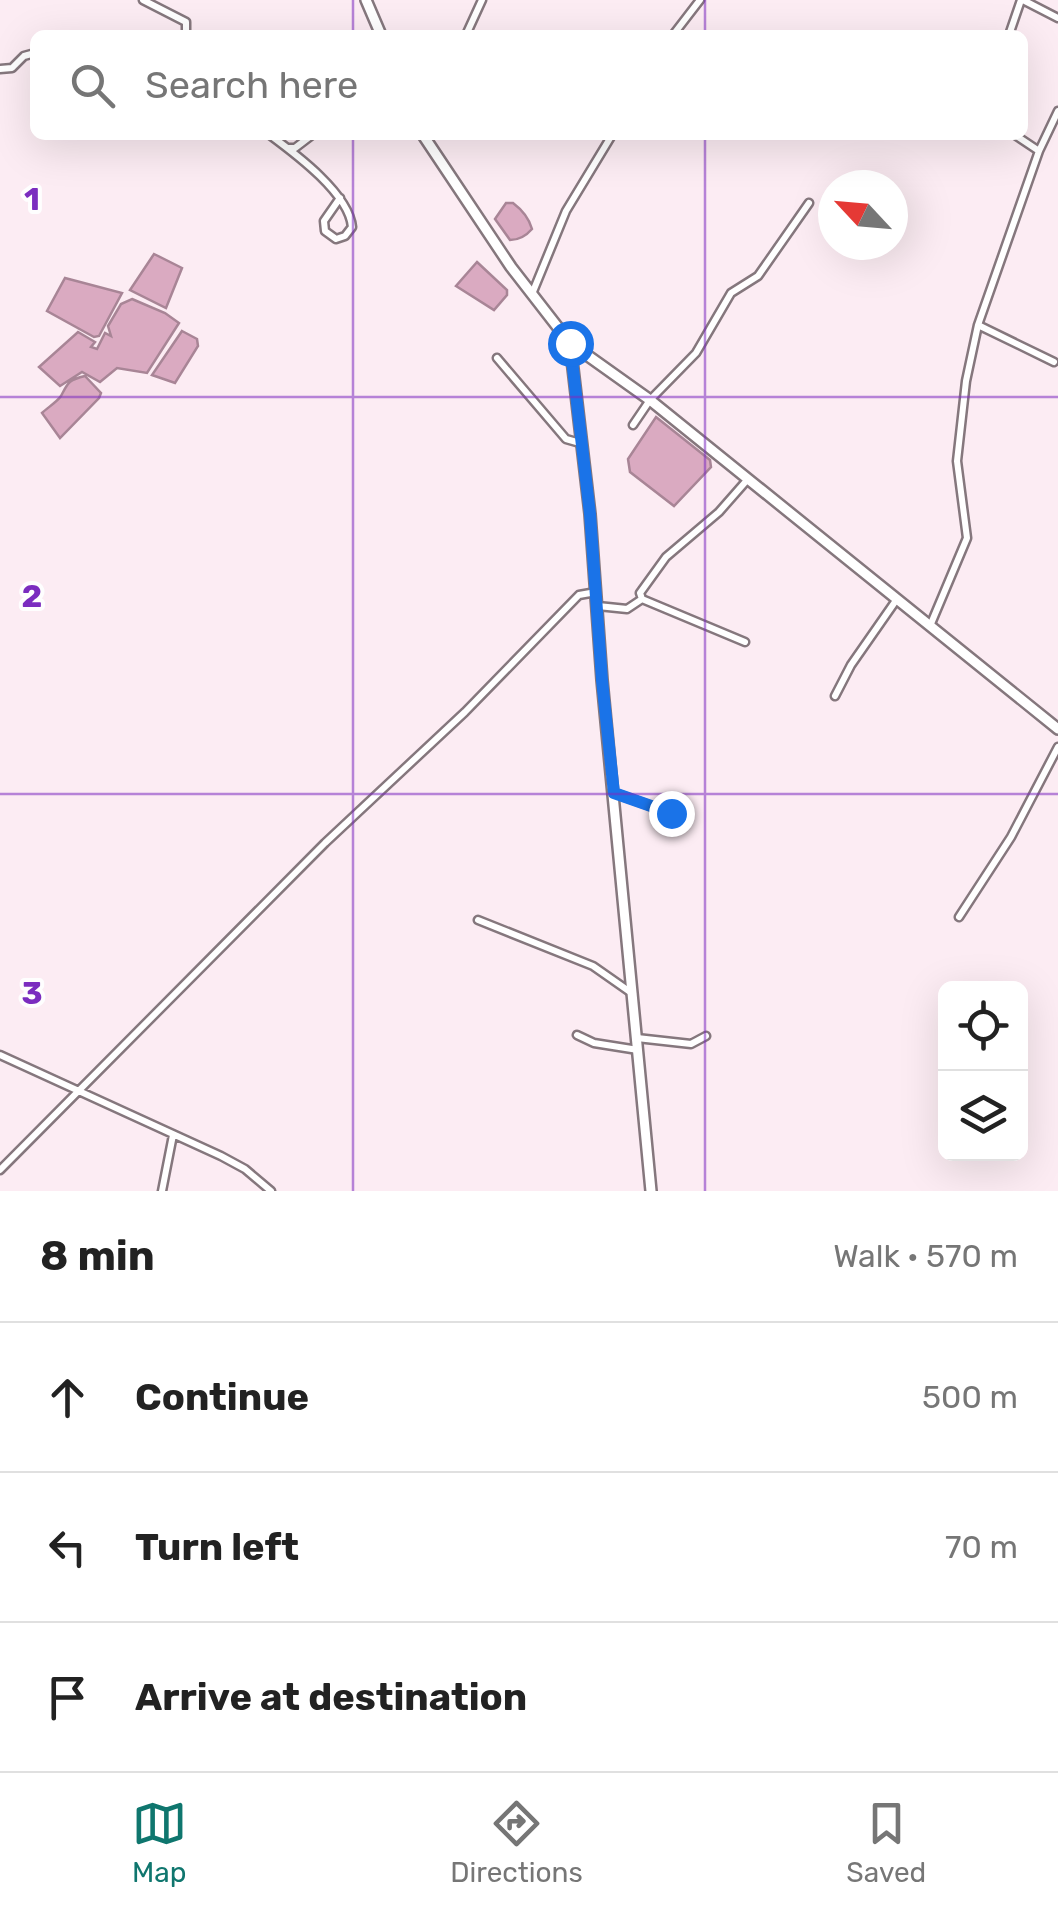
<!DOCTYPE html>
<meta charset="utf-8">
<style>
:root{--surface:#fff;--page:#f6f6f6;--text:#222;--muted:#767676;--line:#e0e0e0;--accent:#0f766e}
body{margin:0;font-family:Rubik,sans-serif;background:var(--page);color:var(--text)}
.controls{position:absolute;right:30px;bottom:30px;display:grid;overflow:hidden;border-radius:15px;box-shadow:0 10px 40px #0002}
.controls button{width:90px;height:90px;display:grid;place-items:center;padding:0;border:0;border-bottom:2px solid var(--line);background:var(--surface);color:var(--text);font:50px sans-serif}
.compass{position:absolute;left:818px;top:170px;width:90px;height:90px;border-radius:50%;background:var(--surface);box-shadow:0 10px 40px #0002;rotate:296deg}
.stop{position:absolute;width:30px;height:30px;margin:-22px;border:8px solid #1a73e8;border-radius:50%;background:#fff}
.stop.end{background:#1a73e8;border-color:#fff;box-shadow:0 2px 10px #0008}
.list{margin:0;padding:0;list-style:none}
h2{display:flex;justify-content:space-between;align-items:center;height:130px;margin:0;padding:0 40px;font-size:42px}
h2 small{font-size:32px;font-weight:400;color:var(--muted)}
.list li{display:grid;grid-template-columns:65px 1fr auto;gap:30px;align-items:center;box-sizing:border-box;height:150px;padding:0 40px;border-top:2px solid var(--line)}
.list b{display:block;font-size:38px;white-space:nowrap}
.list em{font-size:32px;font-style:normal;color:var(--muted)}
.icon{flex:none;width:55px;height:55px;fill:none;stroke:currentColor;stroke-width:2;stroke-linecap:round;stroke-linejoin:round}
.map{position:relative;flex:none;width:1058px;height:1191px;overflow:hidden}
.search{position:absolute;background:var(--surface);box-shadow:0 10px 40px #0002;left:30px;right:30px;top:30px;height:110px;display:flex;align-items:center;gap:25px;box-sizing:border-box;padding:0 35px;border-radius:15px;color:var(--muted);font-size:38px}
.sheet{height:580px;background:var(--surface)}
nav{display:flex;justify-content:space-around;align-items:center;box-sizing:border-box;height:140px;border-top:2px solid var(--line);background:var(--surface);font-size:28px;color:var(--muted)}
nav a{display:grid;justify-items:center;gap:5px}
nav .on{color:var(--accent)}
.map>svg:first-child{display:block}
.water{fill:#daaac1;stroke:#a88596;stroke-width:2.5}
.lines{fill:none;stroke-linecap:round;stroke-linejoin:round}
.street-casing{stroke:#85777d;stroke-width:11}
.secondary-casing{stroke:#85777d;stroke-width:14}
.street{stroke:#fff;stroke-width:6}
.secondary{stroke:#fff;stroke-width:9}
.route{stroke:#1a73e8;stroke-width:12}
.grid{fill:none;stroke:#7b2cbf;stroke-width:2.5;stroke-opacity:0.55}
.grid-label{font-size:32px;text-anchor:middle;font-weight:bold;fill:#7b2cbf;stroke:#fefefe;stroke-width:8;stroke-linejoin:round;paint-order:stroke}
</style>
<div class="map">
<svg width="1058" height="1191" viewBox="0 0 1058 1191">
<rect width="100%" height="100%" fill="#fcecf3"/>
<path class="water" d="M506,203H513C521,209 529,218 532,229C526,236 520,240 510,240L495,219Z
M154,254L182,268L166,308L130,290Z
M477,262L507,290V295L494,310L456,286Z
M65,278L122,293L99,336L94,337L47,311Z
M132,299L165,313L179,323L147,373L117,368L100,382L82,372L60,386L39,367L78,332L95,342L91,347L97,349L105,333L111,336L108,326L121,304Z
M182,331L197,339L198,346L175,383L152,375Z
M85,376L101,393L99,398L60,438L42,413C47,408 57,402 61,396C68,383 68,380 85,376Z
M656,417L710,460L711,467L674,506L630,472L628,459Z"/>
<g class="lines">
<defs>
<path id="street" d="M143,0L186,22V35
M1023,0L1058,18
M466,35L482,0
M673,35L700,0
M1009,35L1021,0
M0,69L12,68L24,56L35,53
M270,135C297,155 349,194 352,227L345,236L336,239L325,231L324,221L340,198
M289,148H295L312,135
M1039,151L1058,111
M532,294L566,211L612,135
M978,325L1054,362
M497,358L566,439L580,443
M633,425L650,400L696,353L731,293L758,276L809,203
M598,606L627,609L642,599
M930,626L967,538L957,461L966,381L978,325L1039,151L1015,135
M745,642L642,599L640,593L666,557L719,512L748,479
M835,696L851,665L897,599
M614,793L671,813
M959,917L1011,837L1058,747
M478,920L593,966L633,994
M577,1035L594,1043L638,1050
M637,1038L691,1044L706,1036
M0,1055L221,1156L245,1169L271,1191
M0,1170L325,843L465,712L579,595L596,592
M162,1191L173,1135"/>
<path id="secondary" d="M366,0L381,35
M423,135L511,267L570,343L650,400L1058,729
M570,343L590,514L602,680L651,1191"/>
</defs>
<use href="#street" class="street-casing"/>
<use href="#secondary" class="secondary-casing"/>
<use href="#street" class="street"/>
<use href="#secondary" class="secondary"/>
</g>
<g class="lines">
<path class="route" d="M570,343L590,514L602,680L614,793L671,813"/>
</g>
<path class="grid" d="M353,0V35M705,0V35M353,135V1191M705,135V1191M0,397H1058M0,794H1058"/>
<g class="grid-label">
<text x="32" y="210">1</text>
<text x="32" y="607">2</text>
<text x="32" y="1004">3</text>
</g>
</svg>
<div class="controls">
<button><svg class="icon" aria-label="locate" viewBox="0 0 24 24"><circle cx="12" cy="12" r="6"/><path d="M12 2v4M12 18v4M2 12h4M18 12h4"/></svg></button>
<button><svg class="icon" aria-label="layers" viewBox="0 0 24 24"><path d="M12 4l9 5-9 5-9-5zM3 14l9 5 9-5"/></svg></button>
</div>
<svg class="compass" viewBox="-18 -18 36 36"><path d="M0-13l5 13h-10z" fill="#e53935"/><path d="M0 13l5-13h-10z" fill="#767676"/></svg>
<div class="stop" style="left:570px;top:343px"></div>
<div class="stop end" style="left:671px;top:813px"></div>
<div class="search"><svg class="icon" aria-label="search" viewBox="0 0 24 24"><circle cx="10" cy="10" r="6"/><path d="M15 15l6 6"/></svg>Search here</div>
</div>
<section class="sheet">
<h2>8 min<small>Walk · 570 m</small></h2>
<ul class="list">
<li><svg class="icon" aria-label="ahead" viewBox="0 0 24 24"><path d="M12 20V5M6 11l6-6 6 6"/></svg><div><b>Continue</b></div><em>500 m</em></li>
<li><svg class="icon" aria-label="left" viewBox="0 0 24 24"><path d="M17 20v-9H6M10 6l-5 5 5 5"/></svg><div><b>Turn left</b></div><em>70 m</em></li>
<li><svg class="icon" aria-label="arrive" viewBox="0 0 24 24"><path d="M6 21V4h12l-3 4 3 4H6"/></svg><div><b>Arrive at destination</b></div></li>
</ul>
</section>
<nav>
<a class="on"><svg class="icon" aria-label="map" viewBox="0 0 24 24"><path d="M3 6l6-2 6 2 6-2v14l-6 2-6-2-6 2zM9 4v14M15 6v14"/></svg>Map</a>
<a><svg class="icon" aria-label="directions" viewBox="0 0 24 24"><path d="M12 3l9 9-9 9-9-9zM9 14v-3h6M13 9l2 2-2 2"/></svg>Directions</a>
<a><svg class="icon" aria-label="saved" viewBox="0 0 24 24"><path d="M7 4h10v16l-5-4-5 4z"/></svg>Saved</a>
</nav>
